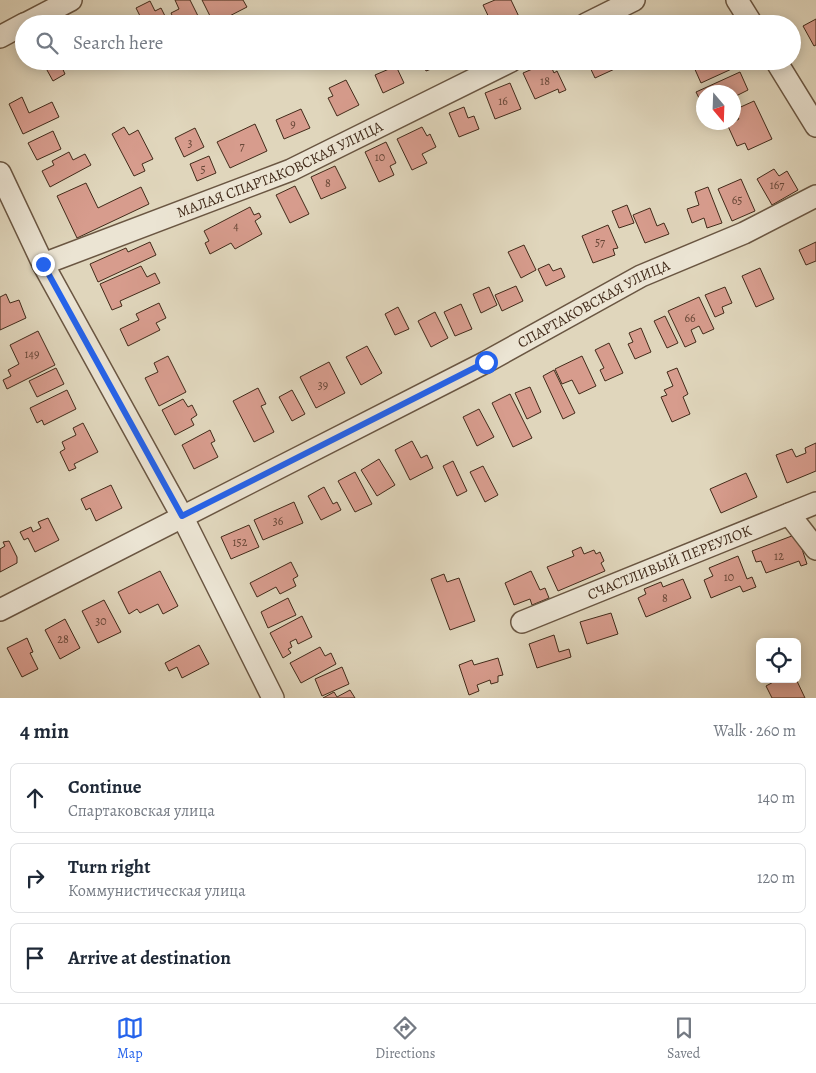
<!DOCTYPE html>
<meta charset="utf-8">
<style>
:root{--surface:#fff;--page:#f2f2f3;--text:#1f2937;--muted:#747a83;--line:#e0e1e3;--accent:#2563eb}
body{margin:0;font-family:Alegreya,serif;background:var(--page);color:var(--text)}
.controls{position:absolute;right:15px;bottom:15px;display:grid;overflow:hidden;border-radius:8px;box-shadow:0 2px 12px #0003}
.controls button{width:45px;height:45px;display:grid;place-items:center;padding:0;border:0;border-bottom:1px solid var(--line);background:var(--surface);color:var(--text);font:25px sans-serif}
.compass{position:absolute;left:696px;top:85px;width:45px;height:45px;border-radius:50%;background:var(--surface);box-shadow:0 2px 12px #0003;rotate:161deg}
.stop{position:absolute;width:15px;height:15px;margin:-11px;border:4px solid #2563eb;border-radius:50%;background:#fff}
.stop.end{background:#2563eb;border-color:#fff;box-shadow:0 1px 5px #0008}
.list{margin:0;padding:0;list-style:none}
h2{display:flex;justify-content:space-between;align-items:center;height:65px;margin:0;padding:0 20px;font-size:21px}
h2 small{font-size:16px;font-weight:400;color:var(--muted)}
.list li{display:grid;grid-template-columns:32px 1fr auto;gap:15px;align-items:center;box-sizing:border-box;height:70px;margin:0 10px 10px;padding:0 10px;border:1px solid var(--line);border-radius:8px}
.list b{display:block;font-size:19px;white-space:nowrap}
.list p{margin:0;font-size:16px;white-space:nowrap;color:var(--muted)}
.list em{font-size:16px;font-style:normal;color:var(--muted)}
.icon{flex:none;width:28px;height:28px;fill:none;stroke:currentColor;stroke-width:2;stroke-linecap:round;stroke-linejoin:round}
.map{position:relative;flex:none;width:816px;height:698px;overflow:hidden}
.search{position:absolute;background:var(--surface);box-shadow:0 2px 12px #0003;left:15px;right:15px;top:15px;height:55px;display:flex;align-items:center;gap:12px;box-sizing:border-box;padding:0 18px;border-radius:28px;color:var(--muted);font-size:19px}
.sheet{height:305px;background:var(--surface)}
nav{display:flex;justify-content:space-around;align-items:center;box-sizing:border-box;height:70px;border-top:1px solid var(--line);background:var(--surface);font-size:14px;color:var(--muted)}
nav a{display:grid;justify-items:center;gap:2px}
nav .on{color:var(--accent)}
.map>svg:first-child{display:block}
.building{fill:#d79c8d;stroke:#422b1a}
.lines{fill:none;stroke-linecap:round;stroke-linejoin:round}
.minor-casing{stroke:#6a5642;stroke-width:24}
.minor{stroke:#ebe4d3;stroke-width:21}
.route{stroke:#2563eb;stroke-width:6}
.labels{text-anchor:middle;dominant-baseline:central;stroke-width:4;stroke-linejoin:round;paint-order:stroke}
.number-label{font-size:12px;fill:#674737}
.street-label{font-size:15px;fill:#422b1a;stroke:#ebe4d3}
</style>
<div class="map">
<svg width="816" height="698" viewBox="0 0 816 698">
<rect width="100%" height="100%" fill="#e0d6bc"/>
<filter id="stains"><feTurbulence type="fractalNoise" baseFrequency=".004" numOctaves="4"/><feColorMatrix values="0 0 0 0 .2 0 0 0 0 .09 0 0 0 0 .02 0 0 0 .5 -.17"/></filter>
<radialGradient id="worn" r=".72"><stop offset=".6" stop-color="#630" stop-opacity="0"/><stop offset="1" stop-color="#630" stop-opacity=".3"/></radialGradient>
<path class="building" d="M175,0H190L202,24H176L171,13L179,9Z
M202,0H243L247,7L214,24Z
M495,0H511L521,21L516,24H492L483,5Z
M150,1L155,11L161,8L169,24H144L136,8Z
M816,19V45L814,46L803,26Z
M42,61H59L65,74L53,81Z
M68,61H88L72,69Z
M422,61H449V62L426,71Z
M587,61H617L619,67L595,78Z
M700,61H733L736,67L701,83L693,65Z
M549,62L554,73L557,71L566,90L559,93L558,89L535,99L523,73Z
M396,66L404,83L383,93L375,75Z
M740,72L748,90L734,97V92H704V108L696,92Z
M346,80L359,105L337,116L328,98L333,96L329,88Z
M510,83L521,109L495,119L485,93Z
M22,97L29,113L52,102L59,117L23,134L9,104Z
M754,101L772,139L748,150L745,143L737,146L727,124L734,122L739,119L734,110Z
M464,107L468,118L474,116L479,129L459,137L449,113Z
M301,109L310,128L284,139L276,120Z
M255,124L267,151L230,168L217,142Z
M124,127L129,135L138,130L153,159L142,164L145,171L134,176L112,134Z
M422,127L427,136L430,134L436,147L422,154L427,163L412,170L397,139Z
M195,128L204,147L184,157L175,138Z
M53,131L61,149L37,160L28,143Z
M386,142L396,163L390,166L394,175L379,182L365,152Z
M69,152L73,160L85,154L91,165L50,187L42,171L54,165L52,161Z
M209,156L216,173L197,181L190,164Z
M335,166L346,188L321,199L311,177Z
M774,169L779,176L787,171L798,190L772,205L757,179Z
M741,179L755,211L732,221L718,189Z
M86,183L98,208L141,187L149,204L77,238L57,196Z
M295,186L309,214L290,223L276,195Z
M708,187L722,223L707,228L704,218L692,223L687,209L699,205L695,192Z
M627,205L634,223L619,228L612,211Z
M250,207L254,215L259,213L261,217L255,221L262,234L235,249L231,243L210,254L205,243L209,241L204,231Z
M650,208L657,226L664,223L669,234L645,243L633,215Z
M608,225L618,248L613,249L615,255L593,263L582,236Z
M150,242L156,255L98,282L90,264L126,248L128,252Z
M816,242V261L806,265L799,250Z
M524,245L536,270L521,278L508,252Z
M549,264L553,271L561,268L565,277L546,286L538,269Z
M141,266L147,277L155,273L160,283L120,301L122,306L112,310L100,284Z
M760,268L774,299L756,307L742,276Z
M516,286L523,301L502,311L495,295Z
M489,287L497,305L481,313L473,294Z
M725,287L732,303L722,307L724,313L715,317L705,295Z
M6,294L10,303L19,300L26,318L0,330V297Z
M699,297L714,329L703,334L699,326L691,330L696,342L685,347L668,311Z
M159,303L166,318L156,323L160,330L128,346L120,329L139,320L136,314Z
M461,304L472,329L455,336L444,312Z
M398,307L409,329L395,335L385,314Z
M435,312L448,338L431,347L418,321Z
M665,316L678,343L667,348L654,321Z
M641,328L651,352L635,359L628,344L633,342L629,333Z
M38,331L55,365L7,389L3,380L11,376L8,370L19,364L10,345Z
M609,343L623,373L605,381L600,370L604,368L595,350Z
M367,346L382,373L361,385L346,357Z
M168,356L186,392L159,406L145,378L158,372L154,363Z
M582,356L596,386L579,394L572,380L562,384L555,369Z
M329,362L345,393L316,408L300,377Z
M56,368L64,384L37,397L29,381Z
M677,368L688,394L683,397L690,414L672,422L661,397L667,395L664,390L673,386L667,372Z
M554,370L575,413L563,419L543,376Z
M530,387L541,412L527,419L515,393Z
M258,388L266,404L261,406L274,432L254,442L233,401Z
M67,390L76,409L44,425L42,420L37,423L30,408Z
M292,390L305,414L292,421L279,397Z
M510,394L532,438L513,447L492,403Z
M183,399L188,407L192,405L197,415L191,419L194,425L175,435L162,410Z
M479,409L494,437L477,446L463,417Z
M83,423L98,452L74,464L76,468L69,471L60,452L65,449L62,442L76,435L73,428Z
M210,430L215,441L211,443L218,457L194,469L182,445Z
M412,441L421,458L427,455L433,468L410,480L395,450Z
M816,443V471L787,483L776,455L792,449L796,457L806,453L805,448Z
M379,459L395,485L377,496L361,470Z
M453,461L467,491L457,496L443,466Z
M483,466L498,495L485,502L470,472Z
M355,472L372,504L355,512L338,481Z
M746,473L757,497L721,513L710,489Z
M111,485L122,508L96,521L90,508L86,510L81,499Z
M324,487L333,504L337,502L341,510L321,520L308,496Z
M294,502L303,523L263,540L254,520Z
M48,518L59,540L35,552L28,538L24,540L20,532L31,527L33,532L41,528L38,522Z
M249,525L259,547L231,559L221,537Z
M797,534L807,564L801,566L799,561L766,573L761,561L756,562L752,551Z
M9,541L17,557V563L0,572V549L5,546L3,542Z
M581,547L584,554L594,550L596,554L600,552L604,561L601,563L605,571L558,591L547,567L574,556L572,551Z
M738,556L747,579L752,577L756,587L743,592L740,586L711,598L704,580L713,576L709,568Z
M291,562L298,576L293,579L296,586L280,594L276,587L257,597L250,583Z
M160,571L178,606L163,614L158,604L140,613L137,609L129,614L118,592Z
M531,571L540,590L545,588L549,598L532,605L530,599L514,605L505,583Z
M444,574L447,582L459,578L475,621L450,630L431,579Z
M683,579L691,598L646,617L638,598L646,594L644,589L661,582L663,587Z
M288,598L296,615L268,628L261,612Z
M104,600L121,632L98,643L82,611Z
M611,613L618,634L587,644L580,622Z
M302,616L312,637L298,644L296,639L290,642L292,647L288,649L291,653L283,658L270,633Z
M65,619L80,648L60,659L45,630Z
M554,635L559,652L569,649L571,657L537,668L529,644Z
M27,638L33,652L30,653L38,669L22,677L7,648Z
M199,645L209,664L182,678L177,667L169,671L165,663Z
M320,647L325,656L331,653L336,664L301,683L290,663Z
M498,658L503,675L498,676V682L491,684L490,680L477,685L479,691L469,695L459,665L472,660L474,665Z
M342,667L349,684L322,696L315,679Z
M779,679H796L805,698H772L766,686Z
M350,690L355,698H323L334,692L337,697Z"/>
<g class="lines">
<defs>
<g id="minor">
<path d="M737,0L752,24"/>
<path d="M25,24L71,0"/>
<path d="M586,24L634,0"/>
<path d="M0,37L24,24"/>
<path d="M776,61L816,126"/>
<path d="M0,173L43,264L182,516L273,698"/>
<path id="s1" d="M43,264L291,170L511,61"/>
<path d="M789,514L816,549"/>
<path id="s2" d="M0,610L486,362L641,276L744,233L816,196"/>
<path id="s3" d="M522,622L816,503"/>
</g>
</defs>
<use href="#minor" class="minor-casing"/>
<use href="#minor" class="minor"/>
</g>
<g class="lines">
<path class="route" d="M43,264L182,516L486,362"/>
</g>
<g class="labels">
<g class="number-label">
<text x="545" y="81">18</text>
<text x="503" y="101">16</text>
<text x="293" y="124">9</text>
<text x="190" y="143">3</text>
<text x="242" y="146">7</text>
<text x="380" y="157">10</text>
<text x="203" y="169">5</text>
<text x="328" y="183">8</text>
<text x="777" y="185">167</text>
<text x="737" y="200">65</text>
<text x="236" y="226">4</text>
<text x="600" y="242">57</text>
<text x="690" y="318">66</text>
<text x="32" y="354">149</text>
<text x="323" y="385">39</text>
<text x="278" y="521">36</text>
<text x="240" y="542">152</text>
<text x="779" y="556">12</text>
<text x="729" y="577">10</text>
<text x="665" y="598">8</text>
<text x="101" y="621">30</text>
<text x="63" y="639">28</text>
</g>
<g class="street-label">
<text stroke="none"><textPath href="#s1" startOffset="255">МАЛАЯ СПАРТАКОВСКАЯ УЛИЦА</textPath></text>
<text stroke="none"><textPath href="#s2" startOffset="668">СПАРТАКОВСКАЯ УЛИЦА</textPath></text>
<text stroke="none"><textPath href="#s3" startOffset="159">СЧАСТЛИВЫЙ ПЕРЕУЛОК</textPath></text>
</g>
</g>
<rect width="100%" height="100%" filter="url(#stains)"/>
<rect width="100%" height="100%" fill="url(#worn)"/>
</svg>
<div class="controls">
<button><svg class="icon" aria-label="locate" viewBox="0 0 24 24"><circle cx="12" cy="12" r="6"/><path d="M12 2v4M12 18v4M2 12h4M18 12h4"/></svg></button>
</div>
<svg class="compass" viewBox="-18 -18 36 36"><path d="M0-13l5 13h-10z" fill="#e53935"/><path d="M0 13l5-13h-10z" fill="#747a83"/></svg>
<div class="stop" style="left:486px;top:362px"></div>
<div class="stop end" style="left:43px;top:264px"></div>
<div class="search"><svg class="icon" aria-label="search" viewBox="0 0 24 24"><circle cx="10" cy="10" r="6"/><path d="M15 15l6 6"/></svg>Search here</div>
</div>
<section class="sheet">
<h2>4 min<small>Walk · 260 m</small></h2>
<ul class="list">
<li><svg class="icon" aria-label="ahead" viewBox="0 0 24 24"><path d="M12 20V5M6 11l6-6 6 6"/></svg><div><b>Continue</b><p>Спартаковская улица</p></div><em>140 m</em></li>
<li><svg class="icon" aria-label="right" viewBox="0 0 24 24"><path d="M7 20v-9h11M14 6l5 5-5 5"/></svg><div><b>Turn right</b><p>Коммунистическая улица</p></div><em>120 m</em></li>
<li><svg class="icon" aria-label="arrive" viewBox="0 0 24 24"><path d="M6 21V4h12l-3 4 3 4H6"/></svg><div><b>Arrive at destination</b></div></li>
</ul>
</section>
<nav>
<a class="on"><svg class="icon" aria-label="map" viewBox="0 0 24 24"><path d="M3 6l6-2 6 2 6-2v14l-6 2-6-2-6 2zM9 4v14M15 6v14"/></svg>Map</a>
<a><svg class="icon" aria-label="directions" viewBox="0 0 24 24"><path d="M12 3l9 9-9 9-9-9zM9 14v-3h6M13 9l2 2-2 2"/></svg>Directions</a>
<a><svg class="icon" aria-label="saved" viewBox="0 0 24 24"><path d="M7 4h10v16l-5-4-5 4z"/></svg>Saved</a>
</nav>
